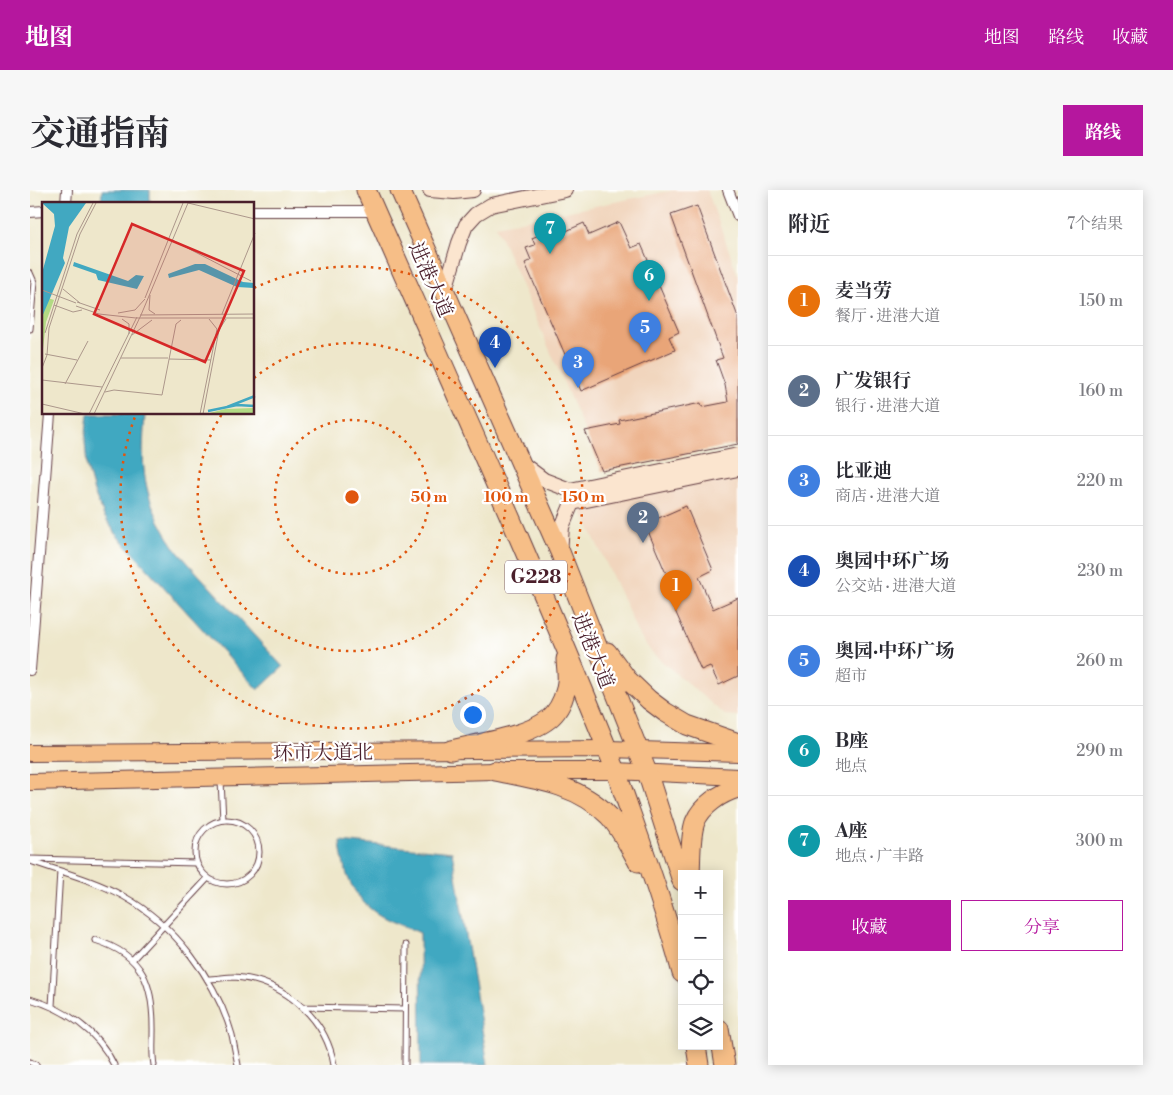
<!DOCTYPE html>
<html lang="zh">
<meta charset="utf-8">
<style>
:root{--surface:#fff;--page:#f7f7f7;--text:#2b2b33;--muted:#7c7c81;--line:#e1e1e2;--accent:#b5179e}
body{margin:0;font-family:"Libre Bodoni","Noto Serif SC",serif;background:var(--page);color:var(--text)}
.controls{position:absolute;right:15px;bottom:15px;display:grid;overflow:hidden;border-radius:0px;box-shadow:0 2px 12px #0003}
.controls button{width:45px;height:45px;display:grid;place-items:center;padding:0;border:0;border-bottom:1px solid var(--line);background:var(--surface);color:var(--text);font:25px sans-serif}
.you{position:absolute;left:442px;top:524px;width:18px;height:18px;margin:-12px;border:4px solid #fff;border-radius:50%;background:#1a73e8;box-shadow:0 0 0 8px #1a73e833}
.badge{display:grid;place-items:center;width:32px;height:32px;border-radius:50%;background:var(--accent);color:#fff;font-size:16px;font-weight:700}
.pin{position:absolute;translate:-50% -41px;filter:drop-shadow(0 1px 2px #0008)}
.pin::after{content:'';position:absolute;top:26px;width:18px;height:15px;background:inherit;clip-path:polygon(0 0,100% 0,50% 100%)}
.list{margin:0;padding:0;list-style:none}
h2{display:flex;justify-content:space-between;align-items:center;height:65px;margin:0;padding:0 20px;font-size:21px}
h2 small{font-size:16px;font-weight:400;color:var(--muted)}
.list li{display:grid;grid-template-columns:32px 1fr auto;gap:15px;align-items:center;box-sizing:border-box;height:90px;padding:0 20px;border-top:1px solid var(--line)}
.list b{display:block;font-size:19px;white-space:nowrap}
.list p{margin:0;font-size:16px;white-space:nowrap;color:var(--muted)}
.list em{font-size:16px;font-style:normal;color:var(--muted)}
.actions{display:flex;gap:10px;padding:15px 20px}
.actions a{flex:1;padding:11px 0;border:1px solid var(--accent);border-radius:0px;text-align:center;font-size:18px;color:var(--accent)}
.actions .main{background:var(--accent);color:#fff}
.icon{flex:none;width:28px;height:28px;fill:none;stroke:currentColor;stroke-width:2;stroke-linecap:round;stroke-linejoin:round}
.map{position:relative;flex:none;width:708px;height:875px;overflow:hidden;border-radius:0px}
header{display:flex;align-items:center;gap:30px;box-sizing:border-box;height:70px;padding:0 25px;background:var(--accent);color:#fff}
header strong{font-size:24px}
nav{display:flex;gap:28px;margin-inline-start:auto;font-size:18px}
.intro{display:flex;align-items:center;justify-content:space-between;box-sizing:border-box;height:120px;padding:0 30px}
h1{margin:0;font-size:35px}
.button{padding:12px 22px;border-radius:0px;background:var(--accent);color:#fff;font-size:18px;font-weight:700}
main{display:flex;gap:30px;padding:0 30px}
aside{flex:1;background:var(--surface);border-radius:0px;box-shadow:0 2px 12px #0003}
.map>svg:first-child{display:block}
.built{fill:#f1d5bd}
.water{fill:#41a8c1;stroke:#466476}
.building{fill:#e9a578}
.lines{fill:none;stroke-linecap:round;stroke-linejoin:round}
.lane-casing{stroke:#633d43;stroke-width:7}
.street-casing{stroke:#633d43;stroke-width:12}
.secondary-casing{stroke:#633d43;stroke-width:16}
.primary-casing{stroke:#633d43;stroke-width:18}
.highway-casing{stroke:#633d43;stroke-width:21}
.lane{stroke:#fff;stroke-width:5}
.street{stroke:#fff;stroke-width:10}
.secondary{stroke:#fbe5cf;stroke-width:14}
.primary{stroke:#f6be87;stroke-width:16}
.highway{stroke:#f6be87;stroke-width:19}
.ring{fill:none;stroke:#e0560e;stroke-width:2.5;stroke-dasharray:2.5 5}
.labels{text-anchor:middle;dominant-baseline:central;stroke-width:4.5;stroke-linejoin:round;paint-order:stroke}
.shield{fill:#fff;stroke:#80626b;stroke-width:1}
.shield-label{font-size:19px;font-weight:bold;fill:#4a1f2b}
.street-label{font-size:20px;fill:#4a1f2b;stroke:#fff}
.inset-river{fill:none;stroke:#41a8c1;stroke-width:2.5}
.inset-road{fill:none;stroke:#ac978b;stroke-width:1}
.view{fill:#d62828;fill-opacity:0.15;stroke:#d62828;stroke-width:2.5}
.inset-edge{fill:none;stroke:#4a1f2b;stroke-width:2.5}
.centre{fill:#e0560e;stroke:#fff;stroke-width:2.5}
.ring-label{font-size:15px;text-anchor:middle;font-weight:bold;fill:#e0560e;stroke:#fff;stroke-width:4.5;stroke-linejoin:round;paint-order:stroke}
</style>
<header>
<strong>地图</strong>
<nav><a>地图</a><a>路线</a><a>收藏</a></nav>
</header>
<div class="intro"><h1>交通指南</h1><a class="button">路线</a></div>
<main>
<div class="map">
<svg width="708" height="875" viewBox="0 0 708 875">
<rect width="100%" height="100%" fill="#fff"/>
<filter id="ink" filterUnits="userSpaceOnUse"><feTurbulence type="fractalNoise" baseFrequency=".02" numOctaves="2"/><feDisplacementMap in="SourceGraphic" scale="10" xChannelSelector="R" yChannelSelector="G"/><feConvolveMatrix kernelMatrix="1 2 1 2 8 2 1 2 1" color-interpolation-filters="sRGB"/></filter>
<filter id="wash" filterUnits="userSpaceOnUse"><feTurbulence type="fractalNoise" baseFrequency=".0096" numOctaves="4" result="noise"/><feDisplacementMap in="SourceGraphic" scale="20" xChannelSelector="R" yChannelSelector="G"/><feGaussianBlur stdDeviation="1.12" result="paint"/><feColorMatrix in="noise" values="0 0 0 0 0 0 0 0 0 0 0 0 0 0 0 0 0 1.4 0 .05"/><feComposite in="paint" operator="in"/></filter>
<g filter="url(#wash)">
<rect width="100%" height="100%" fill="#eee7cb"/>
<path class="built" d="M644,0H677L708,86V254L572,281L466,36Z
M708,285V526L695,525L622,463L607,442L596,415L549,316Z"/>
<path class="water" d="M72,0H120V14H71Z
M58,224H115C114,242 112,261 114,279C117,311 130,336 148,362L253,477L228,500L89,348L74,326L64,302L57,277L55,251Z
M310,651L422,662L458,875H391L390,743C378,737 363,733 351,726C324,711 312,681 310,651Z"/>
<g id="blocks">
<path class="building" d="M667,16L708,127V254L572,281L555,241L590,234L589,230L671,213L672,217L698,212L695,195L686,170L693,168L641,25Z
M589,32L601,58L611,54L649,142L639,147L645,160L551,201L495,73L501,70L496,58L505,55L502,48L520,40L523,47L554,33L559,45Z
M656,316L683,380L669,387L683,419L708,408V486L689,495L680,476L671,480L640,409L646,407L615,334Z"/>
</g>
</g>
<g filter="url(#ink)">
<use href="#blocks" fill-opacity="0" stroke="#633d43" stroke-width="1"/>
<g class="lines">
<defs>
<path id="lane" d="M0,83L4,92L0,139
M191,591L193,630
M165 662a32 32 0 1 1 64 0a32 32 0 1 1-64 0Z
M0,669L167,673
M0,671C32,682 64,690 93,706C144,734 186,789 202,845C204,855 206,865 208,875
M65,750C114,765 124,795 123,844C123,855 122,864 124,875
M102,770L178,688
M177,789C186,789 196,787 204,787C252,790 296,827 304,875
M0,809C35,819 68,841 84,875
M22,816L30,681
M273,817L375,819
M0,872L6,875
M375,875L376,755"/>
<path id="street" d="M698,0L708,26
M36,14L37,0
M224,21H346
M0,22L14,21
M0,480L20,224"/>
<path id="secondary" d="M400,0L424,2L443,0
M415,100L429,53L436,35L446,24L461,15L535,0
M490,272L514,290L540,300L708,265
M530,362L532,337L542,313L708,279"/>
<path id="primary" d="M0,563L578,559L708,563
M0,592L465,581H586L708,587"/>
<path id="highway" d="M336,0C421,193 508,385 586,581C609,648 634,715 652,783
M370,0L530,362L617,582L652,691
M577,462L597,489L619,510L635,522L657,535L708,553
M421,560C449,553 505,546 524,524C531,516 536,503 537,492C538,484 536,476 536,469
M465,581C506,589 549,595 579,626C591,639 599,656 608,672
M660,684C661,668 660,646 665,632C672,615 691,603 708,598
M689,839L695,875
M666,856L669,875"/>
</defs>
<use href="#lane" class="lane-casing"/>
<use href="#street" class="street-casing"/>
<use href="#secondary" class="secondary-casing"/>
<use href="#primary" class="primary-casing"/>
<use href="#highway" class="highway-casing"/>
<use href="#lane" class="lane"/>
<use href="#street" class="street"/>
<use href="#secondary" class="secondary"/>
<use href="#primary" class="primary"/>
<use href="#highway" class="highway"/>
</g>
</g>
<g class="ring">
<circle cx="322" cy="307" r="77"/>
<path d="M224 188A154 154 0 1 1 192 224"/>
<path d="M224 98A231 231 0 1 1 106 224"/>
</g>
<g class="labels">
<rect class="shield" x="475" y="370.5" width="62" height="33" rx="4"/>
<g class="shield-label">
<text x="506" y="387">G228</text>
</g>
<g class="street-label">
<text transform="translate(400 90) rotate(66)">进港大道</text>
<text transform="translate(562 461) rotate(68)">进港大道</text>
<text transform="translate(293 564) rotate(-1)">环市大道北</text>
</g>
</g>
<g transform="translate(12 12)">
<rect width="212" height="212" fill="#eee7cb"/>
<path d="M0,94L12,98L4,120L0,156ZM212,206V212H164L183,207Z" fill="#b2da84"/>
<path d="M0,1H44L27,25L21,56L23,61L0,115V71L13,24L12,12ZM32,60L86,79L94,73L102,74L95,87L56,78L54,72L31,64ZM153,62H163L201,80L212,81V86L195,85L157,68L127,76L126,72Z" fill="#41a8c1"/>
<path class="inset-river" d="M185,205L213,194M166,209L195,203L213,204"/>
<path class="inset-road" d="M146,1L213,17M130,38L209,79M21,87L38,101M0,88L34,101M108,93L107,108L113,112M103,96L141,1M35,100L58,108M12,103L31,110L40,108M34,104L57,112L94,116H213M76,111L93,108L103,97M180,112L213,31M98,113L213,112M80,117L87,122V132M3,131L35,32L51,1M90,133L110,118M3,152L35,158M79,156H126M127,157L169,158M0,166L5,153L7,126L38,32L54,1M0,178L60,185M23,182L46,139M63,190L72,188L120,193L134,122L139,118M0,202L43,212M47,212L95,115M52,212L99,113L146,1M158,212L175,127L167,117M161,212L177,128L184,117"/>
<path class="view" d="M90,22L202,69L163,160L52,112Z"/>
<rect width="212" height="212" class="inset-edge"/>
</g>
<circle cx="322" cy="307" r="8" class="centre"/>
<g class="ring-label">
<text x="399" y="312">50 m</text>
<text x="476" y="312">100 m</text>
<text x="553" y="312">150 m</text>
</g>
</svg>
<div class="controls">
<button>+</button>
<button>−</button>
<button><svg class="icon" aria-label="locate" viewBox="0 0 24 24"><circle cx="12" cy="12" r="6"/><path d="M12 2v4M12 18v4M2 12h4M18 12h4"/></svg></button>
<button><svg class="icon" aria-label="layers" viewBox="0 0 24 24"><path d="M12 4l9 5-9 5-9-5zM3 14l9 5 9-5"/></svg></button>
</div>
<div class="you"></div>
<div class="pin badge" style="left:646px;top:421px;background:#e8710a">1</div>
<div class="pin badge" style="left:613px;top:353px;background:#5c6f8a">2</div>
<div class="pin badge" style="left:548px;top:198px;background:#3f7fe0">3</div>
<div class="pin badge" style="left:465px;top:178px;background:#1a4fb4">4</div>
<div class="pin badge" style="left:615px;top:163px;background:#3f7fe0">5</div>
<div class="pin badge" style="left:619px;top:111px;background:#0f9aa8">6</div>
<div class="pin badge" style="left:520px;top:64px;background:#0f9aa8">7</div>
</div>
<aside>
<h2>附近<small>7个结果</small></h2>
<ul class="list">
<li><span class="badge" style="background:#e8710a">1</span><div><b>麦当劳</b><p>餐厅 · 进港大道</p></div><em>150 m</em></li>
<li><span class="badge" style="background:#5c6f8a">2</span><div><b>广发银行</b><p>银行 · 进港大道</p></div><em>160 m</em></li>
<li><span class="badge" style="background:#3f7fe0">3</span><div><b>比亚迪</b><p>商店 · 进港大道</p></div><em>220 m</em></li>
<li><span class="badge" style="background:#1a4fb4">4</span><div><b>奥园中环广场</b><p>公交站 · 进港大道</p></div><em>230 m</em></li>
<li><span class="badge" style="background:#3f7fe0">5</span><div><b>奥园·中环广场</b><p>超市</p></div><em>260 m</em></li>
<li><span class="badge" style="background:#0f9aa8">6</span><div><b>B座</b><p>地点</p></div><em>290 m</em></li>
<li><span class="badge" style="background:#0f9aa8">7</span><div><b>A座</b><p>地点 · 广丰路</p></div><em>300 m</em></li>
</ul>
<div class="actions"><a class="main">收藏</a><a>分享</a></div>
</aside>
</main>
